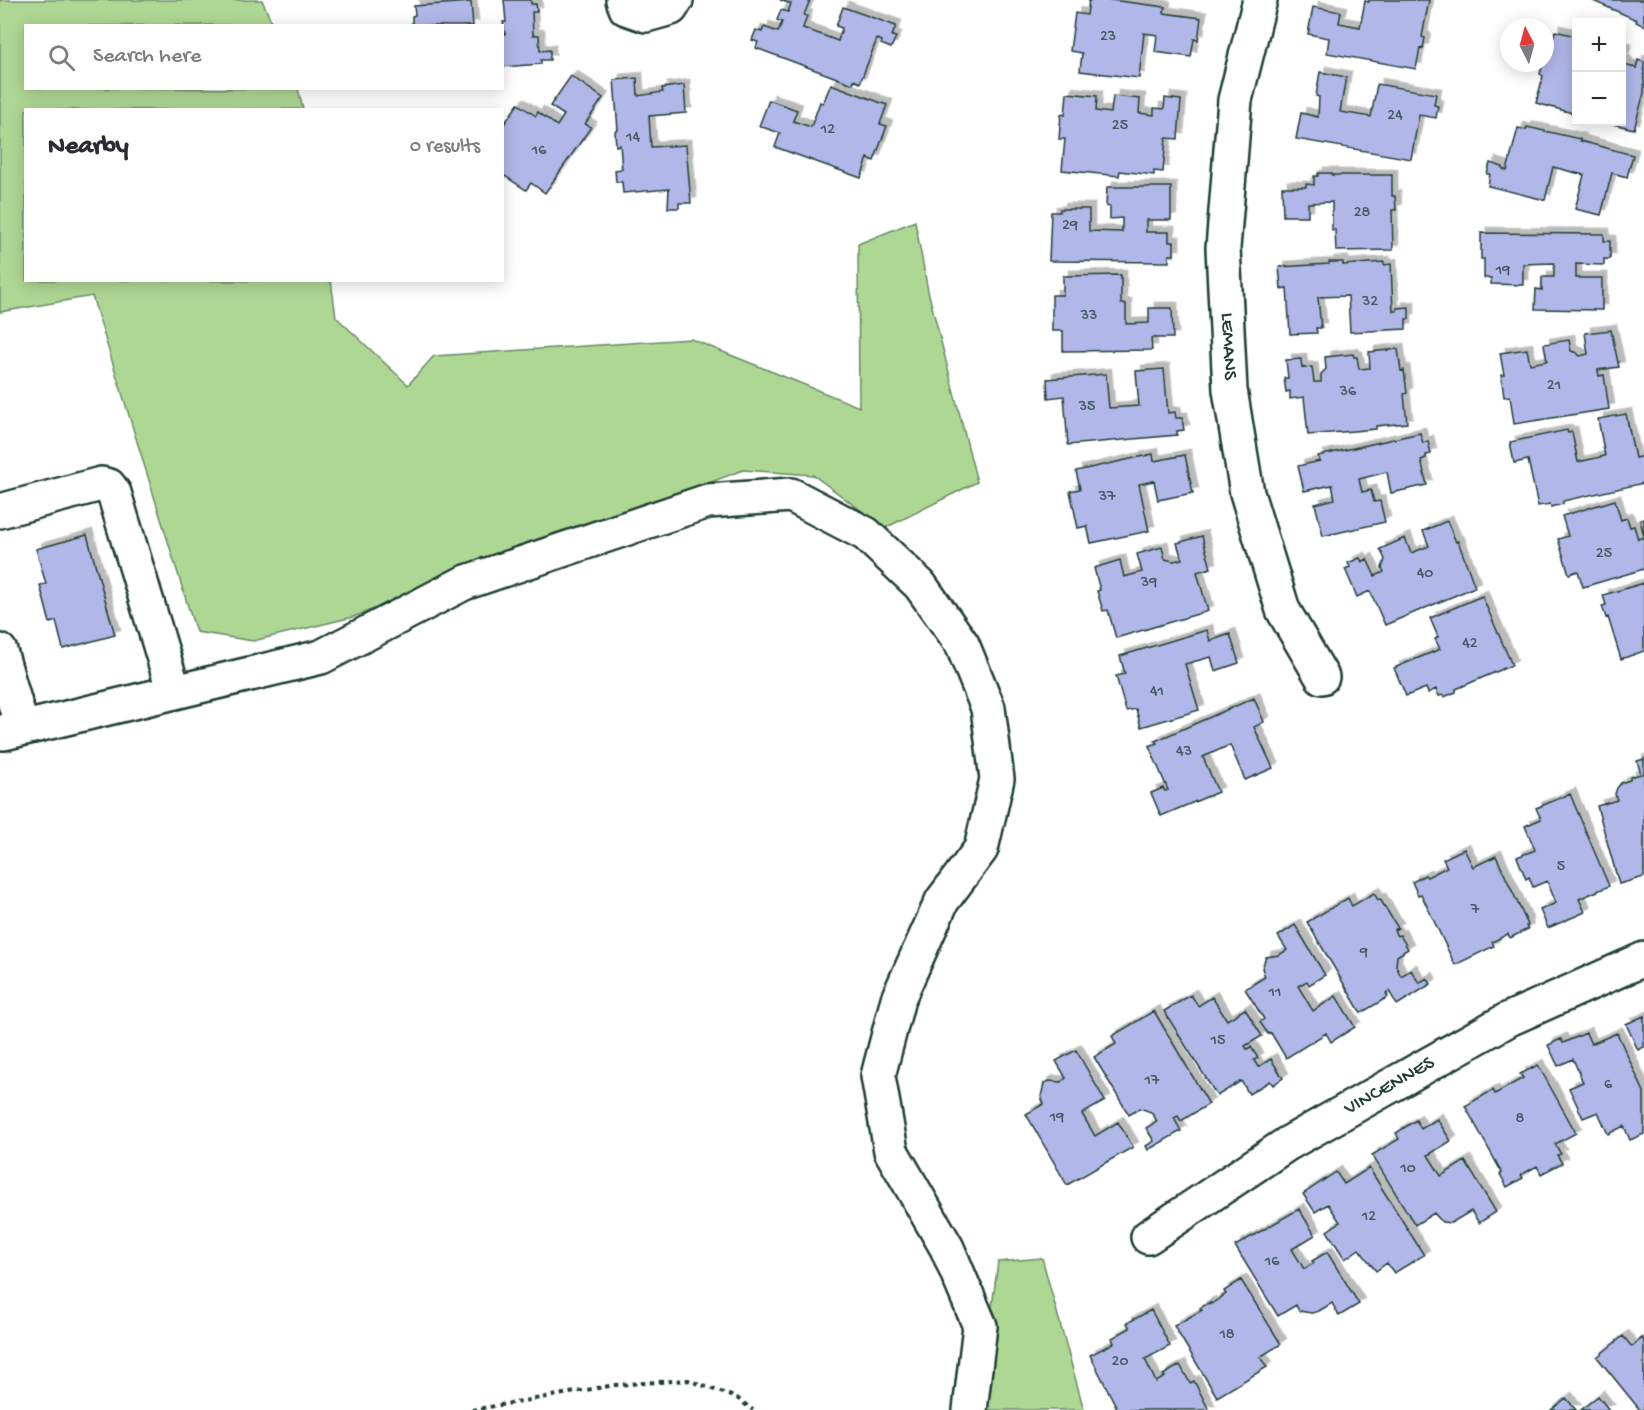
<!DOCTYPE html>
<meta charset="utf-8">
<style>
:root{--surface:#fff;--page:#f2f2f3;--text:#2b2b33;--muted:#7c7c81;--line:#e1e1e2}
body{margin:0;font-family:"Gochi Hand",sans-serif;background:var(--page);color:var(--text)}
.controls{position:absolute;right:18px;top:18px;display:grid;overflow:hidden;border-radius:0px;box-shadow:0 3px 15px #0003}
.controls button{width:54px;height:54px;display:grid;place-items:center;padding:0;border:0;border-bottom:2px solid var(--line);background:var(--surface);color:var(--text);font:30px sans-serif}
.compass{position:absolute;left:1500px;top:18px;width:54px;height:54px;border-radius:50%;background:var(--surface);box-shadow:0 3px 15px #0003;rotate:354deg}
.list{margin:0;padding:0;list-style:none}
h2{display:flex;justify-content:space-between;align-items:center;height:78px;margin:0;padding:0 24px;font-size:26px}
h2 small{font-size:20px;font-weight:400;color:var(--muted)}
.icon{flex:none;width:33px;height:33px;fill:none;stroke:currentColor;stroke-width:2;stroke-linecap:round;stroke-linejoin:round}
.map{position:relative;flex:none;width:1644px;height:1410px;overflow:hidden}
.search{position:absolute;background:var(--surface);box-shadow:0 3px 15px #0003;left:24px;top:24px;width:480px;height:66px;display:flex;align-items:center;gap:15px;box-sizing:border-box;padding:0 21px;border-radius:0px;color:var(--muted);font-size:22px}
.panel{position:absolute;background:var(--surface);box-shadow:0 3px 15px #0003;left:24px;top:108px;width:480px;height:174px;border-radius:0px}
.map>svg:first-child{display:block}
.green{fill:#afd794;stroke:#678a64;stroke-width:1.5}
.building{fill:#b1b7e8;stroke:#1f3d34;stroke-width:1.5;filter:url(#shadow)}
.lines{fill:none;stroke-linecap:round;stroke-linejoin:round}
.minor-casing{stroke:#1f3d34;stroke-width:38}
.path{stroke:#1f3d34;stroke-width:4;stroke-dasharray:4.5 4.5;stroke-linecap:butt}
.minor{stroke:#fff;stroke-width:33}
.labels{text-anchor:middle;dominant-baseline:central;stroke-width:5;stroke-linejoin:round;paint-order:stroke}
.number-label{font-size:16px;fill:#445c61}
.street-label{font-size:20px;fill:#1f3d34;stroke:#fff}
</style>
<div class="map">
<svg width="1644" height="1410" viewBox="0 0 1644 1410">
<defs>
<filter id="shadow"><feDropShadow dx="5.5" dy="-5.5" stdDeviation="0" flood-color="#0004"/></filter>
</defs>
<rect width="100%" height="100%" fill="#fff"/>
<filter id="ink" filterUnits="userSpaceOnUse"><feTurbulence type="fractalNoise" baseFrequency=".0167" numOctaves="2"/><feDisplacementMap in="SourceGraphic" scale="12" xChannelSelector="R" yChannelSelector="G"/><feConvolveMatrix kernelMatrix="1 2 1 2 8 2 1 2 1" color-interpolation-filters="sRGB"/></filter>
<g filter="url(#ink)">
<path class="green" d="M0,0H262L273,25L26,26V88L298,89L303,109L26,110V280L331,281L336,317L408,385L434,356L691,339L859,407L858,244L915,221L928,291L977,482L885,528L813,475L743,470L353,617L253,641L196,632L92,296L0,312Z
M1042,1258L1084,1410H978L998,1262Z"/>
<path class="building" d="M504,0H531V4H536L537,12H532L533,35H539L540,51L550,50V60H541V64L502,67V34H505L503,22H506Z
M780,0H810L804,15L807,16L803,28L838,41L842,28L836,26L843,7L896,26L892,36L896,37L891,48L881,44L882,41L877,39L860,83L854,80L853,84L756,48L758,42L752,40L756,30L762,32L764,27L778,32L782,22L777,20L781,10L788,12L791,4Z
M1089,0H1111L1165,7L1164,13L1201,18L1198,40L1194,39L1191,57L1155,52L1157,35L1144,33L1139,78L1080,71L1082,53L1070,51L1075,13L1087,15Z
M1369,0H1429L1422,37L1425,38L1423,49L1420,48L1416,69L1327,53L1329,38L1308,34L1313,7L1341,12L1339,23L1360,27L1365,1L1369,2Z
M1591,0H1644V26L1636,22L1637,20Z
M471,2L473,26H412V16L415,15L414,6Z
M1555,31L1576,36V114L1536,103L1543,76L1540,74L1543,63H1545L1546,51L1550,52Z
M1622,48L1626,50L1623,60L1628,66L1636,68L1638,60L1644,62V93L1634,129L1604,122H1622Z
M1320,72L1346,77L1340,112L1371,117L1377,84L1436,94L1434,105L1438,106L1436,118L1419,115L1411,159L1296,139L1301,113L1318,117L1319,97L1316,96Z
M571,76L603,98L585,124L591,127L545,193L531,183L526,190L502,174V127L518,104L536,116L538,112L557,126L564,115L550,106Z
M637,78L638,96L663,92L662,88L684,85L686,113L649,116L651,147L686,145L691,203H679V208H668L669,189L623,193L622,182H616L615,170L622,169L620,145L616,146L615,131L618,130L614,80Z
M831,84L887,105L880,124L887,126L874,161L868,158L861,178L775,147L780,133L759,126L769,100L797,110L793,121L811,127L820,102L823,103Z
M1067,93L1097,96L1096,111L1111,113L1113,96L1140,99L1139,113L1154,115V108L1164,109L1165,98L1181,100L1178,139L1166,138L1163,172L1154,171V175L1120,171L1119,176L1062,170L1065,139H1059L1061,114L1065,115Z
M1527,127L1580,139V141L1633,155L1627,177L1612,173L1601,215L1575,209L1584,175L1553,167L1545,200L1488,186L1490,174H1487L1490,163L1503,167V169L1507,171L1518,128L1526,130Z
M1318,173H1332V175H1392V196H1395L1396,210H1392L1393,250L1336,251L1335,230H1332V202L1308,203V216H1283L1282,187H1306V184L1314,185V176H1318Z
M1107,187H1171V220H1146V232H1169V242H1174V255H1169V262L1049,261L1051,212H1060V209H1089V231L1122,232V218L1110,219V207L1106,206Z
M1481,233L1604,234V241H1610V259H1604V265L1576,264V278H1602V310L1535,309L1536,289L1542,290V277H1554V263L1523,264V285L1491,284V278H1484V259H1481Z
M1329,262H1343V265L1384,262V265L1391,264L1393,311H1397V308L1409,307V319H1406V329L1350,332L1348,296L1318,297L1321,328H1316L1317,333L1290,334L1287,288L1281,289L1279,267L1329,264Z
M1121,275V304H1126V324L1149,323V308H1172L1173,338H1151L1152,350L1063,351V331H1052V295H1063V276Z
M1611,330L1619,367L1598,370L1599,376L1604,375L1609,409L1514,424L1510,396L1504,397L1501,375H1504L1500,353L1527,349L1530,364L1547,361L1544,344L1569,340L1571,351L1577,353L1580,356L1588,354L1585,333Z
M1398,349L1401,371L1404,370L1407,393L1404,394L1407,423L1376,426V429L1308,435L1304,397L1290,399V391L1286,392L1284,378H1288L1286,360L1301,359L1302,368L1312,367L1314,382H1321V374L1326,369L1325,357L1353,354L1354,357H1357L1359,369L1370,368L1369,352Z
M1164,369L1168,413L1175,412L1176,418H1182L1184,430L1177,431V435L1068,445L1064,396L1048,398L1047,379L1106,374L1109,408L1139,406L1136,371Z
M1626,414L1635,458L1644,456V483L1563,501V504L1551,507L1550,504L1538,506L1528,460L1514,463L1510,442L1567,430L1568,433L1572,432L1578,462L1605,456L1598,419Z
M1420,433L1423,443L1428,441L1431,454L1426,455V458L1421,460L1427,485L1391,493L1387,472L1359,479L1362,492L1371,490L1374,502L1380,501L1385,522L1323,536L1315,504L1335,499L1332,485L1304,491L1298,466L1320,461L1318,456Z
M1153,454L1154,461L1185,455L1193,493L1158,500L1154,481L1139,484L1149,531L1091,543L1087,526L1078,528L1070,491L1080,489L1076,471Z
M1615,500L1621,520L1627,518L1630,527L1634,526L1638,539L1644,537V569L1583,587L1578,571L1569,574L1558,539L1568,536L1562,516Z
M1644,519V536L1640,520Z
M1447,521L1456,542L1458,541L1475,587L1385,625L1370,591L1357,597L1345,569L1350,567L1348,563L1360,558L1362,562L1367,559L1375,576L1384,572L1382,568L1385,559L1380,549L1405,538L1411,553L1429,546L1423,531Z
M87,535L115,635L63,649L56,621L50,623L40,585L46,584L36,549Z
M1202,536L1211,568L1197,572L1208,611L1116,638L1108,610L1103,611L1097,591L1100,590L1094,568L1120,560L1124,577L1142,572L1137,554L1162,547L1165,559L1174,561L1182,559L1177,543Z
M1644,583V651L1621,659L1608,617L1606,618L1602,606L1606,605L1603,595Z
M1482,596L1512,665L1456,689V692L1444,697L1443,695L1439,696L1436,689L1428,693L1426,688L1406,696L1394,668L1440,649L1435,639L1438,637L1430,618Z
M1207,630L1210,641L1230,634L1239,663L1215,671L1211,657L1185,664L1199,710L1141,727L1136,709L1126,711L1116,676L1125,674L1120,656Z
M1254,698L1264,722L1254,727L1273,768L1245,780L1230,745L1203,757L1218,792L1161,816L1151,793L1163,788L1165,791L1168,790L1149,746L1157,743L1155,741Z
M1644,759V877L1619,884L1597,806L1617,800L1615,794L1617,788L1621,783L1630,780V777L1641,774L1637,761Z
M1570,794L1609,886L1579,899L1585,912L1548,928L1540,910L1556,903L1547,881L1533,887L1529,877L1526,879L1517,857L1535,850L1525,826L1541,819L1536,808Z
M1464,849L1473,867L1496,856L1528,925L1526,926L1528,929L1510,938L1508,934L1492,942L1494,946L1455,965L1421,894L1418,895L1412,882L1425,875L1427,877L1447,867L1443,859Z
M1374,893L1378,900L1380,899L1398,928L1394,930L1397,936L1400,935L1408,949L1397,956L1396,966L1401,976L1411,970L1419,983L1427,978L1431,984L1397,1005L1389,991L1386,993L1388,997L1361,1013L1307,922L1348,898L1352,906Z
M1295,925L1325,975L1309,985L1307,981L1298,986L1313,1011L1336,996L1355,1027L1331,1042L1326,1033L1286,1058L1271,1033L1268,1034L1260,1022L1264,1019L1245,989L1265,977L1262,968L1266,957L1279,955L1287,950L1278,936Z
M1191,995L1198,1006L1212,997L1227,1020L1245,1009L1262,1036L1245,1046L1247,1049L1251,1047L1258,1058L1254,1060L1258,1067L1271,1059L1283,1078L1273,1085L1270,1081L1249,1094L1241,1081L1217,1096L1164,1011Z
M1154,1011L1209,1104L1181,1121L1178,1116L1174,1118L1181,1131L1148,1150L1146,1146L1154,1141L1146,1128L1157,1121L1151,1112L1140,1108L1129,1115L1094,1057L1116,1044L1112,1036Z
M1644,1016V1047L1638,1050L1626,1024Z
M1586,1033L1591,1044L1617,1033L1644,1092V1134L1630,1140L1624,1126L1608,1134L1598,1112L1583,1118L1569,1088L1583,1082L1573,1059L1558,1066L1548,1045L1561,1039L1563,1043Z
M1076,1050L1105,1101L1082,1114L1095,1136L1118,1122L1133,1147L1067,1185L1026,1114L1044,1104L1041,1097L1044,1083L1049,1081L1061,1082L1066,1078L1056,1061Z
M1538,1065L1576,1133L1555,1144L1561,1154L1557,1155L1562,1163L1541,1174L1537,1166L1521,1175L1523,1178L1507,1187L1500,1174L1502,1173L1465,1106L1493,1090L1495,1094L1523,1078L1520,1074Z
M1437,1119L1451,1141L1428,1155L1441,1176L1465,1161L1496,1212L1479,1223L1471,1211L1451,1223L1442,1222L1434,1213L1415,1225L1372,1155L1399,1139L1396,1133L1416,1120L1421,1129Z
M1369,1168L1424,1255L1394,1273L1387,1263L1376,1271L1359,1249L1345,1259L1327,1231L1340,1222L1328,1204L1315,1212L1303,1194L1336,1172L1344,1184Z
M1299,1209L1315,1235L1292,1249L1304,1269L1314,1263L1312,1261L1327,1252L1359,1304L1339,1316L1332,1303L1319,1311L1312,1313L1299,1311L1296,1305L1278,1316L1235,1246Z
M1241,1280L1281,1344L1260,1357L1267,1367L1217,1397L1174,1326L1202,1310L1200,1308L1210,1302L1211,1304L1226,1294L1224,1291Z
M1151,1310L1170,1346L1145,1359L1156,1382L1165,1377L1163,1375L1180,1365L1190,1383L1194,1381L1209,1410H1118L1090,1355L1114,1343L1112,1338L1130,1328L1127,1323Z
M1623,1336L1632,1347L1642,1338L1644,1341V1410H1640L1597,1357Z
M1598,1396L1609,1410H1581Z
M1566,1398L1576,1410H1551Z"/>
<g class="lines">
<defs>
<g id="minor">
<path d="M623,0L626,8L646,15L671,8L676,0"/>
<path id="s1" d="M1260,0L1235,100L1223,248L1230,390L1247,493L1283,610L1322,677"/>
<path d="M0,511L101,484L109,486L114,493L174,692"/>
<path d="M0,651L22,728"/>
<path d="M0,732L4,733L321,657L464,583L708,501L791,495L866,534L920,585L962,644L988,708L997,779L981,849L942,901L898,999L878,1076L891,1151L947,1248L980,1326L970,1410"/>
<path id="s2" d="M1148,1237L1287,1144L1509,1019L1644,959"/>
</g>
</defs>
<use href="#minor" class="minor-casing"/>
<path class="path" d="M472,1410L615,1385L688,1380L737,1398L753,1410"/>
<use href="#minor" class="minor"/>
</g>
</g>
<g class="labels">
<g class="number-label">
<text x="1108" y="37">23</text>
<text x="1395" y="116">24</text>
<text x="1120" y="126">25</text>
<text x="828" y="130">12</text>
<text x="633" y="138">14</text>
<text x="539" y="151">16</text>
<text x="1362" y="213">28</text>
<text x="1070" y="226">29</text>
<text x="1503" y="271">19</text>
<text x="1370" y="302">32</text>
<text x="1089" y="316">33</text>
<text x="1554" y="386">21</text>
<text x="1348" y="392">36</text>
<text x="1087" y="407">35</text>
<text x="1107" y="497">37</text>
<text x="1604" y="554">25</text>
<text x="1425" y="574">40</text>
<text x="1149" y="583">39</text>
<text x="1470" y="644">42</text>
<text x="1157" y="692">41</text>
<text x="1184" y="752">43</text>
<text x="1561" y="867">5</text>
<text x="1475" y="910">7</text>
<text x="1364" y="953">9</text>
<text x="1275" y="993">11</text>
<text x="1218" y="1041">15</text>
<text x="1152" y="1081">17</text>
<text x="1608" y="1085">6</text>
<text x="1057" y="1118">19</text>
<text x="1520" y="1119">8</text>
<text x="1408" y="1169">10</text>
<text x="1369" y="1217">12</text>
<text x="1272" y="1262">16</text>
<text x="1227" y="1335">18</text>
<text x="1120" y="1362">20</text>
</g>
<g class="street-label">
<text stroke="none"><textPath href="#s1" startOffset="350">LEMANS</textPath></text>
<text stroke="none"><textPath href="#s2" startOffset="285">VINCENNES</textPath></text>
</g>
</g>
</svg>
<div class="controls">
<button>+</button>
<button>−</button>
</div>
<svg class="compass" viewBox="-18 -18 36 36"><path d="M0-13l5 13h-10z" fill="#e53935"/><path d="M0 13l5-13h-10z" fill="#7c7c81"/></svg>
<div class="search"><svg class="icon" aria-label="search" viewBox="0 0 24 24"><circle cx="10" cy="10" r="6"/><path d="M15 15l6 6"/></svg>Search here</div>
<section class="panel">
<h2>Nearby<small>0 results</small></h2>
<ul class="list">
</ul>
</section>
</div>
